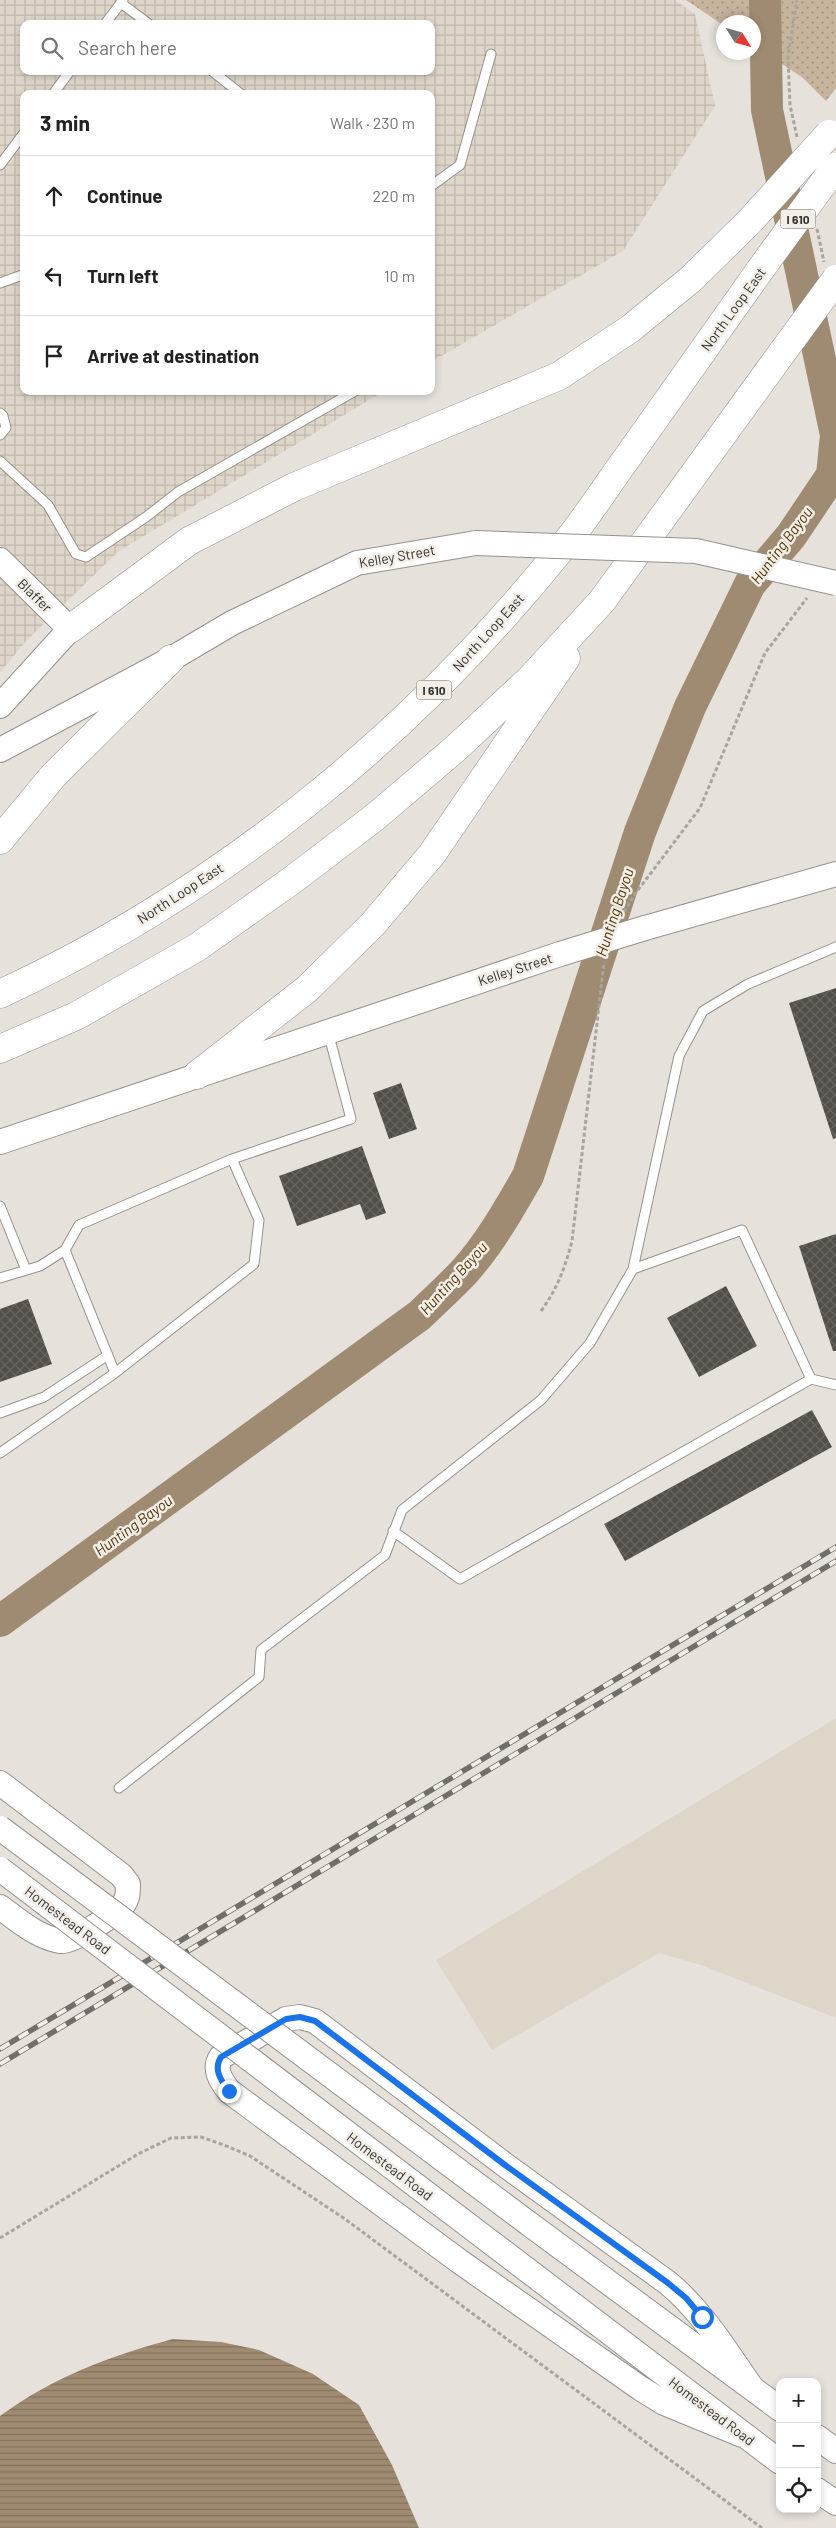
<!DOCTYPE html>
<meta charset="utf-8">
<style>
:root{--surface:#fff;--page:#f6f6f6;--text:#222;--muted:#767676;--line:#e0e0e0}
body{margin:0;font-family:Barlow,sans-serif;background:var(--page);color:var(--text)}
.controls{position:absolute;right:15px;bottom:15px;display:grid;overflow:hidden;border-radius:10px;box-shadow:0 2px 8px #0003}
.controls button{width:45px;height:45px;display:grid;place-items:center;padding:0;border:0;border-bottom:1px solid var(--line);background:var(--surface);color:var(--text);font:25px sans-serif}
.compass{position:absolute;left:716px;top:15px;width:45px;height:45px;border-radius:50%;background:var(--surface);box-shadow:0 2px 8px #0003;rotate:127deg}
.stop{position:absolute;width:15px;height:15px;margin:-11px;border:4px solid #1a73e8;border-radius:50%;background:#fff}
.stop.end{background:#1a73e8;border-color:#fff;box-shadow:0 1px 5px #0008}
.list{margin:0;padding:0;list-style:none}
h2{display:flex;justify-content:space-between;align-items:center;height:65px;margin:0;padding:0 20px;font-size:21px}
h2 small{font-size:16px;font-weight:400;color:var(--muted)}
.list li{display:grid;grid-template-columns:32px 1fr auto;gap:15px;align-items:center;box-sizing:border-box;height:80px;padding:0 20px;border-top:1px solid var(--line)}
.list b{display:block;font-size:19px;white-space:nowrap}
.list em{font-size:16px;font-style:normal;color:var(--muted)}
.icon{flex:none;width:28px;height:28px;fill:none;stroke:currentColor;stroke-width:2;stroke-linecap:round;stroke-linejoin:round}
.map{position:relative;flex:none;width:836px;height:2528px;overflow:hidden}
.search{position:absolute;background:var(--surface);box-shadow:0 2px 8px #0003;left:20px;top:20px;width:415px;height:55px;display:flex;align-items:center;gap:12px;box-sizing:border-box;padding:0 18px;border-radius:10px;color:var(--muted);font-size:19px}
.panel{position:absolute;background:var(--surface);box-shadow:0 2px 8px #0003;left:20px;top:90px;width:415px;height:305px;border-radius:10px}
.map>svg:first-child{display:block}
.built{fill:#dfd6ca}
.industrial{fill:url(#industrial-grid);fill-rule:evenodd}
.park{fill:url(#park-dots)}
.water{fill:url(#water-rules)}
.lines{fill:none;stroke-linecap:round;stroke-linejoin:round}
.river{stroke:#9f8b71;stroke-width:32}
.building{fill:url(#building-cross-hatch)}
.lane-casing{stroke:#96918c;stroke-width:11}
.secondary-casing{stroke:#96918c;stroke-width:26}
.highway-casing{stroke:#96918c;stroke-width:29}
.path{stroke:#a8a49f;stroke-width:3;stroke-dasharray:4 2.5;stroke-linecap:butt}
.lane{stroke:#fff;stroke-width:9}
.secondary{stroke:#fff;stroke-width:24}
.highway{stroke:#fff;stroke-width:28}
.rail-casing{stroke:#716e6b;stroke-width:5.5}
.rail{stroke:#f3eee8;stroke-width:4;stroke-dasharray:11;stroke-linecap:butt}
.secondary-bridge-casing{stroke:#96918c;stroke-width:26;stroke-linecap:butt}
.highway-bridge-casing{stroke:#96918c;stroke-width:29;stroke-linecap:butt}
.secondary-bridge{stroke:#fff;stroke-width:24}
.highway-bridge{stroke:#fff;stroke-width:28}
.route{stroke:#1a73e8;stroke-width:6}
.labels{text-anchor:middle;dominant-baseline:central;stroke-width:5;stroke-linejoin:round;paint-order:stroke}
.shield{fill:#f3eee8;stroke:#6d6a66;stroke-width:1}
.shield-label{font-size:12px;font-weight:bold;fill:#33312f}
.street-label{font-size:14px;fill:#33312f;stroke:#f3eee8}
.water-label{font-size:15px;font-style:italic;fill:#513301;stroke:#f3eee8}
</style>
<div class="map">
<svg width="836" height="2528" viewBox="0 0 836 2528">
<defs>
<pattern id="industrial-grid" width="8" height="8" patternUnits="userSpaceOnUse" patternTransform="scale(1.25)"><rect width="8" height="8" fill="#dfd6ca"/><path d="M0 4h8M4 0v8" fill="none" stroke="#c0b8ae"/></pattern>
<pattern id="park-dots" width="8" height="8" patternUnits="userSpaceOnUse" patternTransform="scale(1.25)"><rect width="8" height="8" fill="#c7b49d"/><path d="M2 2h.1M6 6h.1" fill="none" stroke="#a29380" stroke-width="1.8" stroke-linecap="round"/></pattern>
<pattern id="water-rules" width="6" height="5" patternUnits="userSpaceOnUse" patternTransform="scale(1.25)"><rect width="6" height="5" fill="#9f8b71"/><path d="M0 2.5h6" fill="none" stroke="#82725d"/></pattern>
<pattern id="building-cross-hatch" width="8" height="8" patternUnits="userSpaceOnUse" patternTransform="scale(1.25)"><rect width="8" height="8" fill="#524e49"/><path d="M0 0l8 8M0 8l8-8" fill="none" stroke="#686561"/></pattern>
</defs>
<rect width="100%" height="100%" fill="#e6e1db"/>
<path class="built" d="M836,1718V2018L701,1965L659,1953L492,2050L436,1960Z"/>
<path class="industrial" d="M0,0H675L695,14L715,106L623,251L431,362V94H24V391H384L119,551L27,640L0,672ZM24,24H431V71H24Z"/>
<path class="park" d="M686,0H836V88L826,101L803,78L754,45V22H724L723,25Z"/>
<path class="water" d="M173,2339L221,2342L259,2350L313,2374L359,2405L392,2465L419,2528H0V2416C53,2377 110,2356 173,2339Z"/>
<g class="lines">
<path class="river" d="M0,1621L420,1315C434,1301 450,1287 464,1272C490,1243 509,1209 528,1176L640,832L690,707L750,584L791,536L832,475L836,435L767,110L765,0"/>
</g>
<path class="building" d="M836,988V1138L833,1139L789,1003Z
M401,1083L417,1129L389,1139L373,1093Z
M362,1146L386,1213L366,1220L360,1204L297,1226L279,1176Z
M836,1234V1351H833L799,1246Z
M726,1286L757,1346L699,1377L667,1318Z
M28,1299L52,1364L0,1382V1309Z
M812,1410L832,1447L625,1561L604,1524Z"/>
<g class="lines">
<defs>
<path id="lane" d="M121,3L149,24
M105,24L123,0
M212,71L241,94
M53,94L70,71
M0,165L24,133
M431,186L460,165L491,54
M0,283L22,275L24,277
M0,413L3,416L6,428L0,435
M0,461L48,505L76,554L86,557L146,517L178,492L355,391
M232,1159L351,1119L328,1032
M0,1206L26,1270
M65,1250L115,1373
M633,1269L742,1230L811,1379
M0,1278L40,1266L65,1250L79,1225L232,1159L259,1220L254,1264L115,1373L0,1453
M0,1413L44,1397L108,1355
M393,1531L460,1579L811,1379L836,1385
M119,1788L259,1677L261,1650L385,1555L402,1510L541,1400L590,1343L633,1269L679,1056L703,1011L748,984L836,947"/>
<path id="secondary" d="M0,560L70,629L0,706
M0,750L171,659L232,623L357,563L476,543
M645,928L836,874
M0,1142L560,954
M0,1783L121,1875L128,1884C128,1893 128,1899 122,1906C114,1915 71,1944 60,1941C37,1937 18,1920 0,1907
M528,2223L780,2409
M493,2244L780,2462
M742,2435L664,2403L640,2388L459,2261L229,2091C221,2081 213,2069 221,2057L286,2019L300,2017L315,2021L505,2165L668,2283C703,2312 726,2351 752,2388
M817,2437L836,2451
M817,2490L836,2503"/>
<path id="highway" d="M70,629L189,541L294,487L559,376L630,329L691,279L750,221
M0,840L53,776L171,659
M0,994C218,893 411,736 561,549C585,520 605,488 627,458C671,395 716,333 760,270
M0,1049L76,1016L196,948L291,881L375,817L455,749L530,679L602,601L776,361
M197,1075L307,989L373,924L432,854L566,658"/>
</defs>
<use href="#lane" class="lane-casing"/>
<use href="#secondary" class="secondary-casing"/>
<use href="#highway" class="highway-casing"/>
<path class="path" d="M797,137L790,105L788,57L797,0
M817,229L824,262
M624,912L635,894L700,808L765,653L807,598
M541,1311C557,1289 565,1268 572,1241L604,962
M0,2238L138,2154L171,2138L201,2137L224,2145L250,2156L345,2219L762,2528"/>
<use href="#lane" class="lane"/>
<use href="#secondary" class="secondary"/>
<use href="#highway" class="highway"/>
<defs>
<path id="rail" d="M0,2049L836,1547
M0,2064L836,1561"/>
</defs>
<use href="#rail" class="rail-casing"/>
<use href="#rail" class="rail"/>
<defs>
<path id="secondary-bridge" d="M476,543L696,551L836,583
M560,954L645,928
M0,1828L528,2223
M0,1869L493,2244"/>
<path id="highway-bridge" d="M750,221L829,134
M760,270L835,167
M776,361L836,279"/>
</defs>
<use href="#secondary-bridge" class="secondary-bridge-casing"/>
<use href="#highway-bridge" class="highway-bridge-casing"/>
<use href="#secondary-bridge" class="secondary-bridge"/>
<use href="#highway-bridge" class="highway-bridge"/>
</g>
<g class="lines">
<path class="route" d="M229,2091C221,2081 213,2069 221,2057L286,2019L300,2017L315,2021L505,2165L668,2283L686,2298L702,2317"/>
</g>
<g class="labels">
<g class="shield">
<rect x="780.5" y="209.5" width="35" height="19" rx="4"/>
<rect x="416.5" y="680.5" width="35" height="19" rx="4"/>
</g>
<g class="shield-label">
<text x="798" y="219">I 610</text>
<text x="434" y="690">I 610</text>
</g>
<g class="street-label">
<text transform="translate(733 309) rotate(-54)">North Loop East</text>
<text transform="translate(397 556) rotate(-10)">Kelley Street</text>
<text transform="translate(35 595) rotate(44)">Blaffer</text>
<text transform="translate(488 632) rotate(-48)">North Loop East</text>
<text transform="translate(180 893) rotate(-33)">North Loop East</text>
<text transform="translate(515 969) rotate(-18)">Kelley Street</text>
<text transform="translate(68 1920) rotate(37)">Homestead Road</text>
<text transform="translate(390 2166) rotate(37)">Homestead Road</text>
<text transform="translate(712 2411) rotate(37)">Homestead Road</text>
</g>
<g class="water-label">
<text transform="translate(781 545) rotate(-53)">Hunting Bayou</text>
<text transform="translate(614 912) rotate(-72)">Hunting Bayou</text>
<text transform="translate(453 1278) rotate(-48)">Hunting Bayou</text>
<text transform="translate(133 1525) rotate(-36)">Hunting Bayou</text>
</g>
</g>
</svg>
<div class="controls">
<button>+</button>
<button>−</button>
<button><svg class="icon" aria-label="locate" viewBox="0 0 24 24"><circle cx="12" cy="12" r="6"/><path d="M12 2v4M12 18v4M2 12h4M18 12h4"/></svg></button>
</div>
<svg class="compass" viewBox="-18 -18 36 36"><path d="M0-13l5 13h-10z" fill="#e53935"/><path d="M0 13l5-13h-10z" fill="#767676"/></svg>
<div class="stop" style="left:702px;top:2317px"></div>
<div class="stop end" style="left:229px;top:2091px"></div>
<div class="search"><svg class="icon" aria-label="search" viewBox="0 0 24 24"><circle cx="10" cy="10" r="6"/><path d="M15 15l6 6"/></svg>Search here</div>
<section class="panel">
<h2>3 min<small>Walk · 230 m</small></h2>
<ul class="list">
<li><svg class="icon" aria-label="ahead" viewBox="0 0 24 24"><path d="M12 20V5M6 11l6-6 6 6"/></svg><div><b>Continue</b></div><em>220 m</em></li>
<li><svg class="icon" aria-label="left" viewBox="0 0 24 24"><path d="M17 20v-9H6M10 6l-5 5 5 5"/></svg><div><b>Turn left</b></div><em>10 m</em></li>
<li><svg class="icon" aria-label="arrive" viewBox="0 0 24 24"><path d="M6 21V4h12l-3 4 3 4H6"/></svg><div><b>Arrive at destination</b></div></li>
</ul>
</section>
</div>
